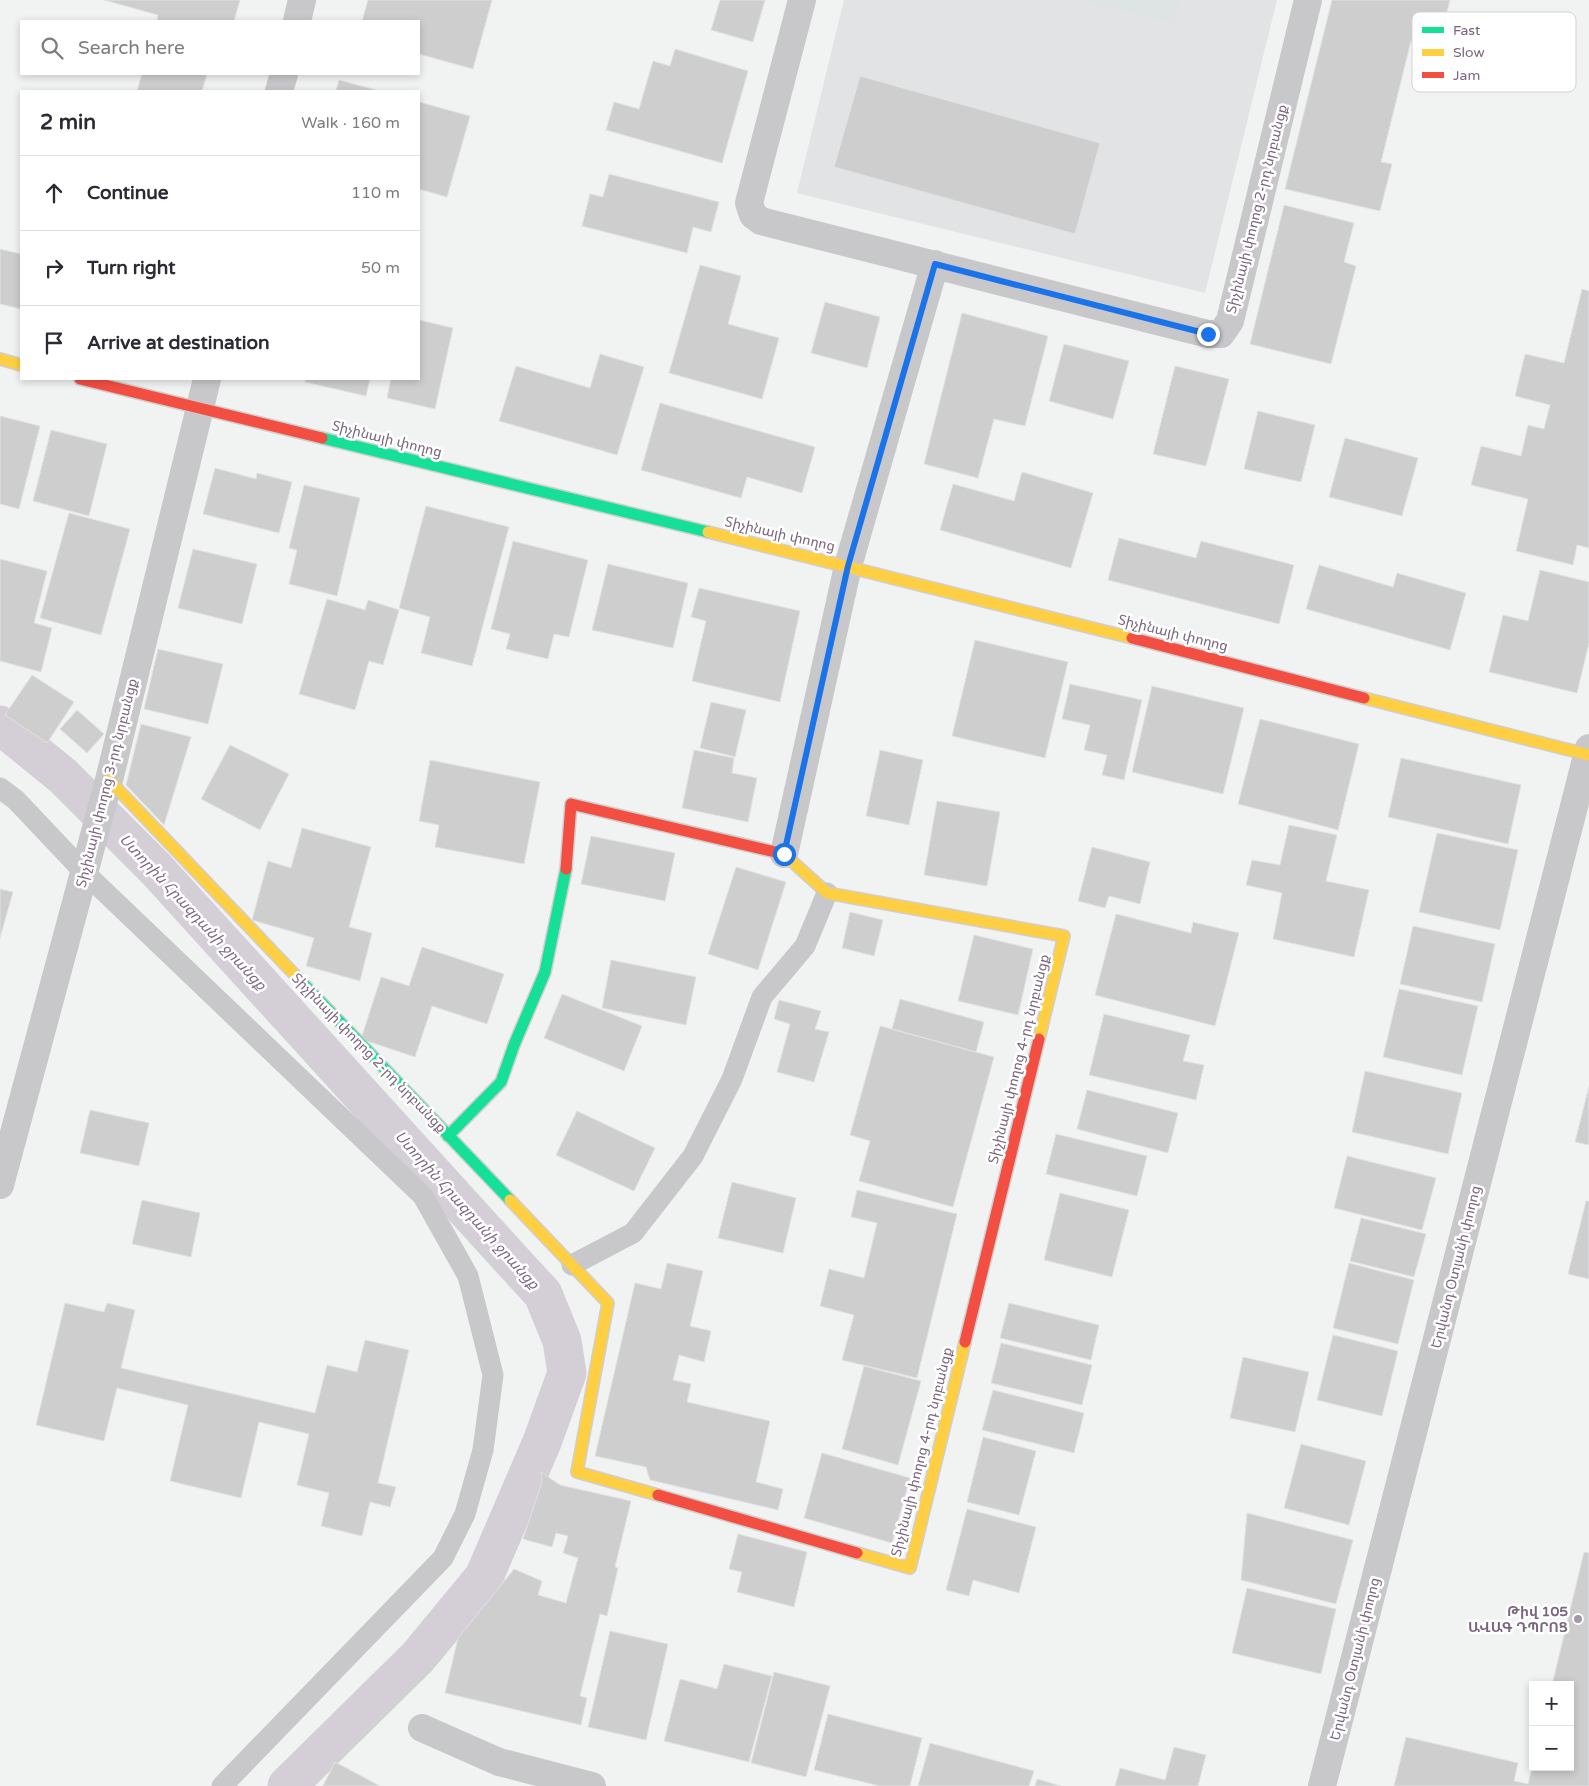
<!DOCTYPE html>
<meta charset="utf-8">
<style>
:root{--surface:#fff;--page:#f2f2f3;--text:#2b2b33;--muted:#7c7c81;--line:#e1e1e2}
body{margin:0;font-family:"Varela Round","Noto Sans Armenian",sans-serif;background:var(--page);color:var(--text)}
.controls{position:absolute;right:15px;bottom:15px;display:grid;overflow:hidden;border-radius:0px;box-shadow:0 2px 8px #0003}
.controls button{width:45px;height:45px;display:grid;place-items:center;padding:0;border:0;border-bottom:1px solid var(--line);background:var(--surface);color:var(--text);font:25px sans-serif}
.stop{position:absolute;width:15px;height:15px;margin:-11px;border:4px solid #1a73e8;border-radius:50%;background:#fff}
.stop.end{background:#1a73e8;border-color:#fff;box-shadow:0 1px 5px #0008}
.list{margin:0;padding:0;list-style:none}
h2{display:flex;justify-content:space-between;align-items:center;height:65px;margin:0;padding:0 20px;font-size:21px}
h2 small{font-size:16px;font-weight:400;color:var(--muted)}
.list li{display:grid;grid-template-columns:32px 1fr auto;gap:15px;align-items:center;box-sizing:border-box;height:75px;padding:0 20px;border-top:1px solid var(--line)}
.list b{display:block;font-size:19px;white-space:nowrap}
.list em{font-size:16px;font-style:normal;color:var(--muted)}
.icon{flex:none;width:28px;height:28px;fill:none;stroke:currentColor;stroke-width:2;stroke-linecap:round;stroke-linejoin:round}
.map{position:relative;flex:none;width:1589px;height:1786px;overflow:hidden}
.search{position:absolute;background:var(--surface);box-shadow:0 2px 8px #0003;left:20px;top:20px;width:400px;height:55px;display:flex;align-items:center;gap:12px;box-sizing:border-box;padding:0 18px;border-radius:0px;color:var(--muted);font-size:19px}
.panel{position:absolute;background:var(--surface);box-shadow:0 2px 8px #0003;left:20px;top:90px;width:400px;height:290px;border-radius:0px}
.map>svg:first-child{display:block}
.built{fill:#e2e3e4}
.green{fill:#dee4e4}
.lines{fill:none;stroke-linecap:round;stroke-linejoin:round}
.canal{stroke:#d4cfd7;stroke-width:39}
.building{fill:#cececf;stroke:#e1e2e2}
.fast-casing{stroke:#cfcfd0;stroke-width:14}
.slow-casing{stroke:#cfcfd0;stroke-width:14}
.jam-casing{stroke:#cfcfd0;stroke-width:14}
.lane{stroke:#c8c7c9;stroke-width:21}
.street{stroke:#c8c7c9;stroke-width:28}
.fast{stroke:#16e098;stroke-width:11}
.slow{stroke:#ffcf43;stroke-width:11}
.jam{stroke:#f24e42;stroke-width:11}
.route{stroke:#1a73e8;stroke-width:6}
.poi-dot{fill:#a497a7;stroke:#fff;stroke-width:2}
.labels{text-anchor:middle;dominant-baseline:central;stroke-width:5;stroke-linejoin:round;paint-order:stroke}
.street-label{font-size:14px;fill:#7b657e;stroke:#fff}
.poi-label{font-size:14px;font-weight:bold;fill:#7b657e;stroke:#fff;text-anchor:end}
.water-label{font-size:15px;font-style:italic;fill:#816b89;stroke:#fff}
.key{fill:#fff;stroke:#d7d1d8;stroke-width:1}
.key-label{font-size:14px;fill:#7b657e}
</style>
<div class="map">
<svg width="1589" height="1786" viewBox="0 0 1589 1786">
<rect width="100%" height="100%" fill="#f1f3f2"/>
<path class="built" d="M844,0H1277L1205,293L797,193Z"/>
<path class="green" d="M1079,0H1181L1174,24Z"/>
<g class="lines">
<path class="canal" d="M0,725L63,776L156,869L519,1268L543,1294L562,1341L567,1373L542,1442L484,1577L418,1657L287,1786"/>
</g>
<path class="building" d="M104,0H240L234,21H157L158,15Z
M368,0H492L473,69L419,54V21H362Z
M720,0H765L753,42L711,30Z
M1332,0H1450L1445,20L1481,28L1474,56L1411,41L1381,162L1392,164L1380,211L1285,189Z
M675,49L748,71L722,163L606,130L614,102L639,109L653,61L670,66Z
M142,74H207L202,91H137Z
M860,76L1100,143L1075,234L834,167Z
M339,80L380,91H336Z
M419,102L470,116L447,197L419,189Z
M609,174L719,202L711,232L693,227L687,253L582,226L590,194L603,197Z
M1284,205L1354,223L1344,262L1356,266L1331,364L1250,344Z
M0,249L21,254V309L0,304Z
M700,265L741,276L728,324L779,338L762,399L669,373Z
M1582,289L1589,291V548L1577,545L1573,565L1516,551L1528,499L1471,485L1481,446L1521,456L1528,425L1544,429L1550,405L1515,396L1525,354L1564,363Z
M825,302L880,317L867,368L811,353Z
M962,313L1048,336L1025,426L994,419L978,478L924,464Z
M419,320L453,328L435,409L387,398L391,379H419Z
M1064,344L1129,361L1113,419L1049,401Z
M600,354L644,367L617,455L499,421L516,366L590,388Z
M1175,366L1229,379L1206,466L1153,454Z
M305,379H370L366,396L305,382Z
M660,403L815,447L802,493L747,477L741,498L641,470Z
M1258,411L1315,425L1301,482L1244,469Z
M0,416L40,426L19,509L0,504Z
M51,430L107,444L89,516L33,501Z
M1345,438L1418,458L1402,516L1329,497Z
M215,468L256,479L257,473L292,482L279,533L203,514Z
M1022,472L1093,493L1071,568L940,530L953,484L1014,501Z
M304,485L360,498L337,596L289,584L297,550L289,548Z
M426,506L509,527L472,666L421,653L430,617L399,608Z
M69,513L130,529L101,635L40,618Z
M1119,538L1196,558L1201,541L1294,565L1279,624L1108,580Z
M513,541L588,560L569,637L554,634L548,659L506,649L510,634L491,629Z
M193,549L257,564L242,624L178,608Z
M0,559L47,571L34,623L52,628L41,672L0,661Z
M608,564L688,583L673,648L592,630Z
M1319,565L1393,587L1397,573L1466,593L1450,650L1306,609Z
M1540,570L1589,582V643L1577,693L1489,672L1503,615L1528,621Z
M699,588L800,611L780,702L692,681L706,621L691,617Z
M327,599L365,610L368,600L399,610L383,665L369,661L355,710L299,694Z
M975,640L1068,662L1045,758L952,736Z
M158,649L223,664L208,724L144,709Z
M32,675L74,702L47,743L5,715Z
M1070,684L1142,700L1124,780L1102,775L1107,755L1084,750L1090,725L1062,719Z
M1152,686L1244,708L1223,794L1132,772Z
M711,702L746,710L735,757L700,748Z
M77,710L104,734L87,753L60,729Z
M1260,719L1359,744L1338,830L1238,804Z
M141,724L191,737L164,825L126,785Z
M230,745L289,774L260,830L201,799Z
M694,750L734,758L732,773L757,778L748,822L682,808Z
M880,750L923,760L909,825L866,816Z
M1401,758L1521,785L1508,844L1388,817Z
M430,760L540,782L524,864L435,847L439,825L419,821Z
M937,801L1000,812L987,886L924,875Z
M1289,825L1337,835L1326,881L1369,890L1354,957L1273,939L1282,893L1246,885L1252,860L1280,865Z
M302,828L371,847L349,927L372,933L360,981L306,966L314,938L252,920L268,861L291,868Z
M1437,833L1518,850L1500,930L1419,912Z
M591,836L675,853L665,901L581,884Z
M1092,847L1150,862L1140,904L1109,896L1105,908L1078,901Z
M736,867L786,882L758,970L708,954Z
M0,889L13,892L0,938Z
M850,912L883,920L874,956L842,948Z
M1116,914L1191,933L1193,922L1239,933L1215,1026L1095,995Z
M1413,926L1495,944L1482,1002L1400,984Z
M974,935L1033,949L1018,1015L958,1001Z
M422,947L504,974L487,1024L432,1006L415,1057L361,1039L381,977L409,986Z
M611,960L696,977L686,1025L602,1008Z
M1399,989L1478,1006L1462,1075L1383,1057Z
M562,994L642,1026L624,1071L544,1038Z
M900,999L984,1022L976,1052L892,1029Z
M779,1000L821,1011L815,1029L829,1032L814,1082L777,1072L790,1024L774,1019Z
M1104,1014L1190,1035L1183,1061L1204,1065L1196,1100L1089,1075Z
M880,1026L994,1057L953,1207L859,1181L870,1141L850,1135Z
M1365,1071L1462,1093L1448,1154L1352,1132Z
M1589,1086V1145L1575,1142Z
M1087,1090L1178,1113L1168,1153L1077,1129Z
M90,1110L149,1123L139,1166L80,1153Z
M577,1111L655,1148L634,1191L556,1155Z
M1056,1134L1147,1156L1137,1196L1046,1174Z
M1347,1156L1436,1178L1422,1230L1334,1208Z
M732,1182L796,1198L783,1253L718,1238Z
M857,1190L957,1214L917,1378L842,1360L854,1315L820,1306L829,1269L864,1278L877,1223L851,1217Z
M1060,1193L1129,1210L1112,1277L1044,1260Z
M142,1200L200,1213L191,1257L132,1244Z
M1586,1201H1589V1279L1568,1274Z
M1361,1218L1426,1234L1414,1277L1350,1261Z
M667,1263L703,1271L690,1326L711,1331L704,1362L679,1355L673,1380L691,1384L687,1402L770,1421L756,1482L783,1489L778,1510L650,1480L646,1467L595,1456L635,1283L661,1289Z
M1349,1263L1414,1280L1398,1344L1333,1328Z
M65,1303L104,1312L107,1303L135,1310L121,1368L315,1413L327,1365L357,1372L365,1340L409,1350L378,1483L396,1487L390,1507L370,1502L362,1536L321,1526L329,1493L297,1485L309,1434L259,1422L241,1498L170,1481L188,1405L117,1388L104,1441L36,1425Z
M1009,1303L1099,1325L1091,1360L1000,1338Z
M1333,1335L1398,1351L1382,1416L1317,1400Z
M1001,1343L1092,1365L1082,1405L991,1383Z
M1243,1357L1309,1372L1295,1432L1230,1418Z
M864,1366L921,1381L898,1465L842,1449Z
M993,1390L1084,1413L1074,1453L982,1430Z
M983,1437L1036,1451L1019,1515L967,1502Z
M1301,1444L1366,1461L1349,1525L1284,1508Z
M822,1453L910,1478L892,1543L804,1518Z
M541,1472L560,1485L631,1501L615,1567L618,1568L607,1616L600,1614L580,1696L587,1698L581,1725L445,1693L458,1638L514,1569L542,1581L538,1595L566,1603L578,1558L563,1553L568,1536L556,1533L552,1547L523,1539L542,1482Z
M967,1509L1036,1527L1019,1593L973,1580L969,1596L946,1590Z
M1247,1513L1353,1540L1336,1604L1241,1580Z
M738,1534L807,1552L794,1607L737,1592L742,1572L729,1569Z
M1584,1552L1589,1553V1786H1394L1406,1737L1518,1763L1514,1781L1528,1784L1533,1764V1767H1570V1685H1552Z
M1247,1588L1336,1609L1321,1674L1232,1653Z
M610,1631L668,1644L646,1740L588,1727Z
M724,1664L772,1676L749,1762L664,1741L680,1679L717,1689Z
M774,1672L830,1686L806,1777L751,1763Z
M828,1714L922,1738L910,1786H880L814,1770Z
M930,1743L1034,1771L1029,1786H918Z
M1174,1747L1206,1755L1198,1786H1115L1120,1768L1165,1780Z
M335,1762L380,1786H323Z
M1037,1779L1061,1786H1035Z"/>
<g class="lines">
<defs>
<path id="fast" d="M322,438L708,532
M295,975L510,1200
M448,1136L501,1082L514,1045L545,972L566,869"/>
<path id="slow" d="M0,359L21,365
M708,532L1132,638
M1364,698L1589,755
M109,780L295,975
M784,854L827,893L1064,936L1039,1039
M510,1200L608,1303L577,1472L658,1495
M857,1553L910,1568L965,1342"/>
<path id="jam" d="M80,379L322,438
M1132,638L1364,698
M566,869L571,804L784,854
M965,1342L1039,1039
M658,1495L857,1553"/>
</defs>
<use href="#fast" class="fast-casing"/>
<use href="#slow" class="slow-casing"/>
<use href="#jam" class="jam-casing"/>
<path class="lane" d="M0,788L16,800L85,873L423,1196L468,1276L493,1375L483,1450L465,1514L443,1558L222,1786
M572,1265L633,1233L693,1156L732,1079L762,997L805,946L827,893"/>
<path class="street" d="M802,0L749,203L753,215L761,221L1208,334H1221L1230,321L1308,0
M297,21L302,0
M279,91L284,74
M784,854L848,566L935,264
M0,1185L109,780L207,379
M422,1728L499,1762L592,1786
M1322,1786L1589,748"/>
<use href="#fast" class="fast"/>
<use href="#slow" class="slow"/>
<use href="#jam" class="jam"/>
</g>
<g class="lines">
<path class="route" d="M784,854L848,566L935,264L1208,334"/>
</g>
<circle class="poi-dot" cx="1578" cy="1619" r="5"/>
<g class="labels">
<g class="street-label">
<text transform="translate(1257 209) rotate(-76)">Տիչինայի փողոց 2-րդ նրբանցք</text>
<text transform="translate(387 439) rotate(14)">Տիչինայի փողոց</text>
<text transform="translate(780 534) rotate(13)">Տիչինայի փողոց</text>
<text transform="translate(1173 633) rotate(14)">Տիչինայի փողոց</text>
<text transform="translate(107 783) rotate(-76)">Տիչինայի փողոց 3-րդ նրբանցք</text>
<text transform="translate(369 1053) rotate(46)">Տիչինայի փողոց 2-րդ նրբանցք</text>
<text transform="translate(1019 1059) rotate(-76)">Տիչինայի փողոց 4-րդ նրբանցք</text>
<text transform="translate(1456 1267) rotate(-76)">Երվանդ Օտյանի փողոց</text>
<text transform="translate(922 1452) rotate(-76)">Տիչինայի փողոց 4-րդ նրբանցք</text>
<text transform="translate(1355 1659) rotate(-76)">Երվանդ Օտյանի փողոց</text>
</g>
<g class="poi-label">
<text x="1568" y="1611">Թիվ 105<tspan x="1568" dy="16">ԱՎԱԳ ԴՊՐՈՑ</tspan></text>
</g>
<g class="water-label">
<text transform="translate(193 912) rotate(47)">Ստորին Հրազդանի ջրանցք</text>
<text transform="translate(467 1210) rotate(48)">Ստորին Հրազդանի ջրանցք</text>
</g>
</g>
<rect x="1412" y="12" width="164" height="80" rx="8" class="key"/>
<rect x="1422" y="27" width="22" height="6" fill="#16e098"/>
<rect x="1422" y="49" width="22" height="7" fill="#ffcf43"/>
<rect x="1422" y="72" width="22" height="6" fill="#f24e42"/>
<g class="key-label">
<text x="1453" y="35">Fast</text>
<text x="1453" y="57">Slow</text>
<text x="1453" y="80">Jam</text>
</g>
</svg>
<div class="controls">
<button>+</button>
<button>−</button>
</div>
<div class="stop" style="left:784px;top:854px"></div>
<div class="stop end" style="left:1208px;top:334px"></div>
<div class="search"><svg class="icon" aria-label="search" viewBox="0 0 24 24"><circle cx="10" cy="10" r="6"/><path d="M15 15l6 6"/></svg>Search here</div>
<section class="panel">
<h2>2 min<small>Walk · 160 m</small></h2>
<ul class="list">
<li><svg class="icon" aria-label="ahead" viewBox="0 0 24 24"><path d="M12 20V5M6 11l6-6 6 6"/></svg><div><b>Continue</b></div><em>110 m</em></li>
<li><svg class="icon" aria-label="right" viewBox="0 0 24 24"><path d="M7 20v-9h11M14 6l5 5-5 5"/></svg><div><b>Turn right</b></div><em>50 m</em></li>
<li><svg class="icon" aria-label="arrive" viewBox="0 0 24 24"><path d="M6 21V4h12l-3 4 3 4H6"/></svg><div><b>Arrive at destination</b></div></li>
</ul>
</section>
</div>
